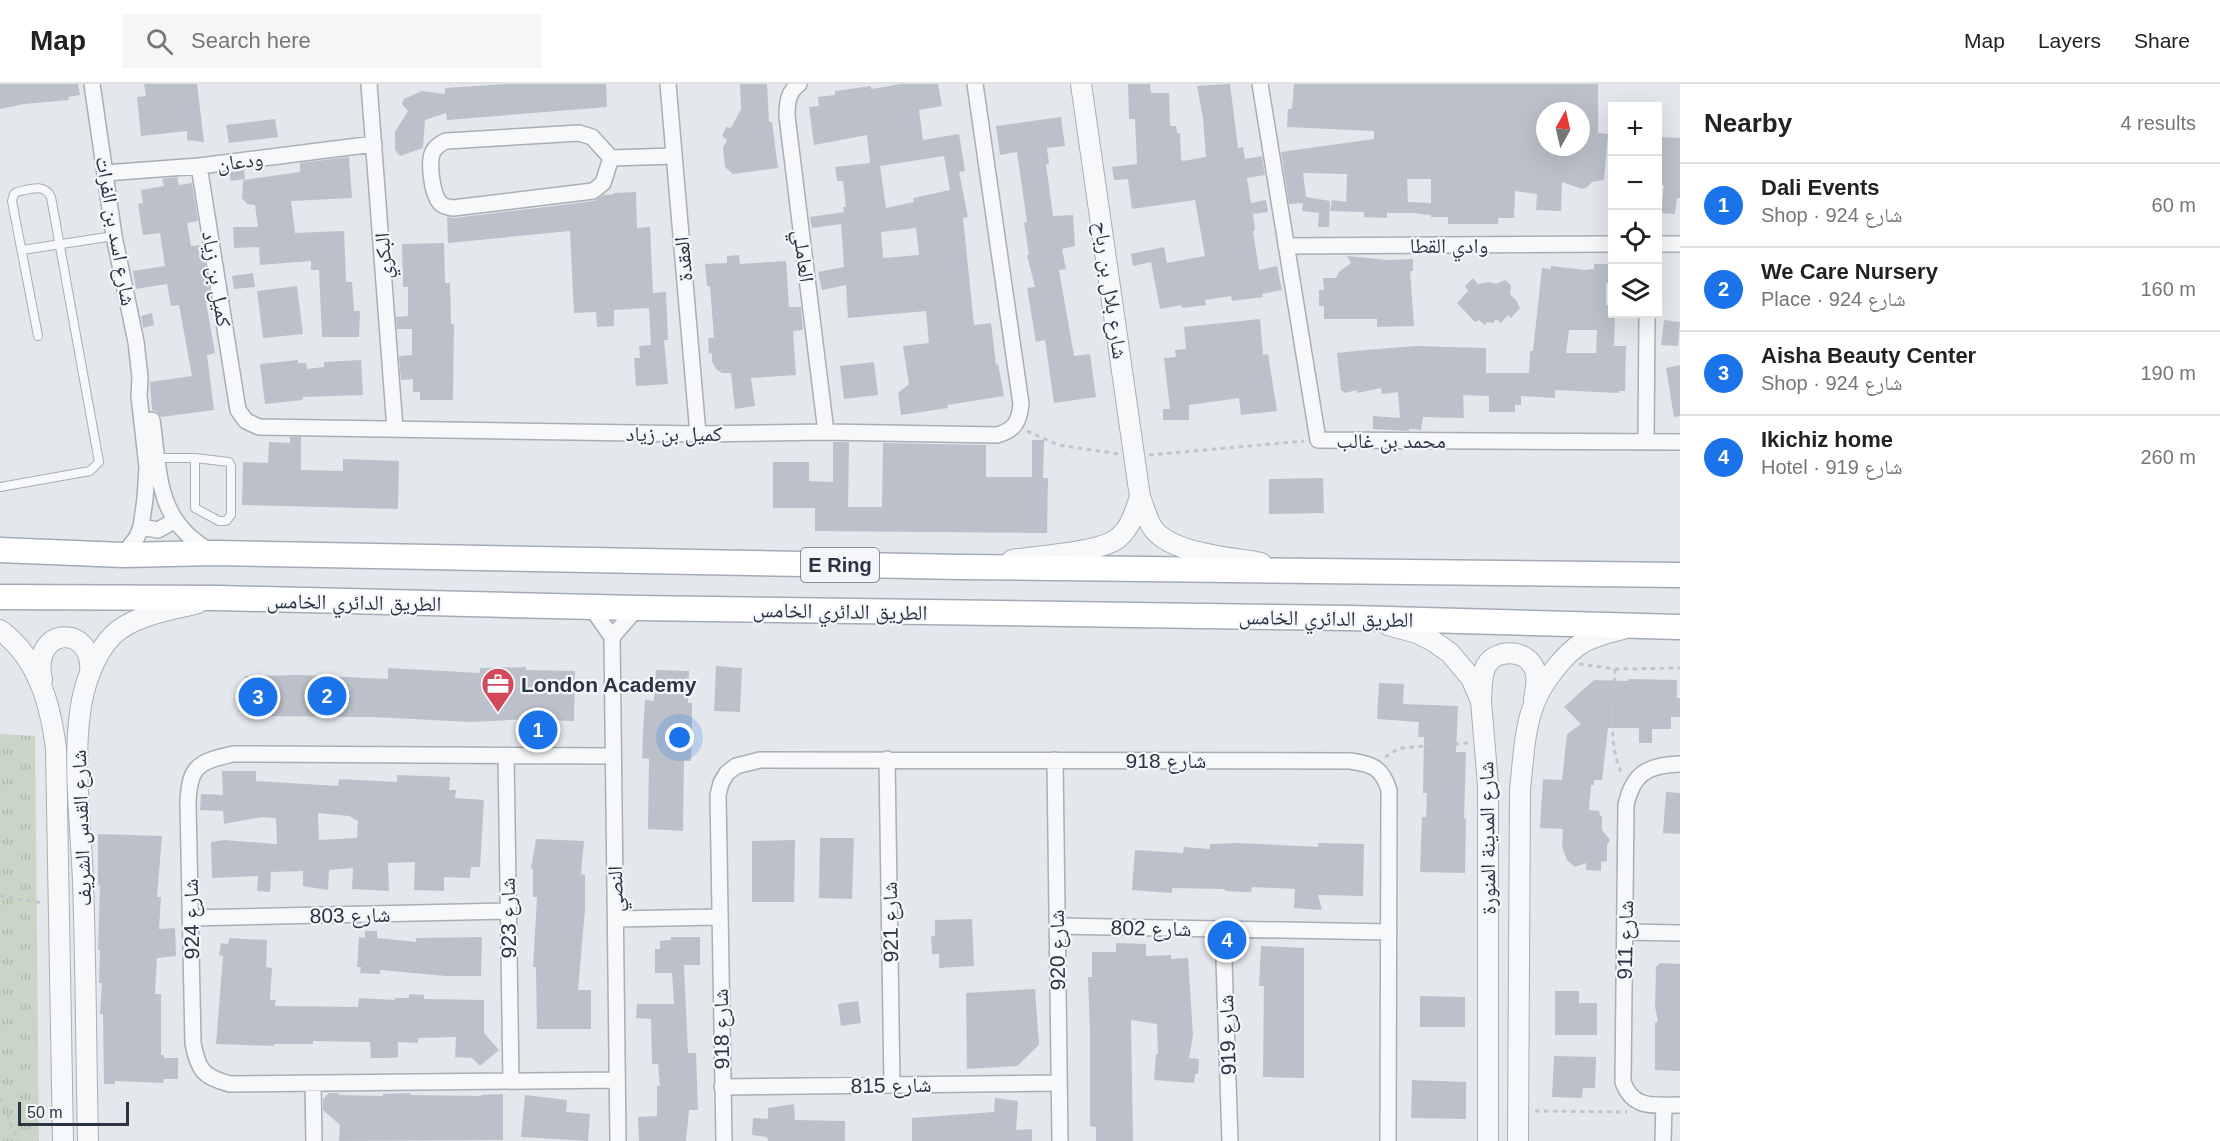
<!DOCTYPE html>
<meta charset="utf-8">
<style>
:root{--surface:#fff;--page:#f6f6f6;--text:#222;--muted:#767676;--line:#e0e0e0;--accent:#1a73e8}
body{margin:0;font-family:Arial,"Noto Naskh Arabic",sans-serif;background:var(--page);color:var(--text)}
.controls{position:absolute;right:18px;top:18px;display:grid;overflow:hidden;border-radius:0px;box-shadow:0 6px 24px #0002}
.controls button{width:54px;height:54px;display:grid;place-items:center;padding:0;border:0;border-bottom:2px solid var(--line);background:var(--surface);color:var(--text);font:30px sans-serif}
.compass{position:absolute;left:1536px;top:18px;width:54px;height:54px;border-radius:50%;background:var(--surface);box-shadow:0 6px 24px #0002;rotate:8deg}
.scale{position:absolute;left:18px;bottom:15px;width:111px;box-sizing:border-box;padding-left:6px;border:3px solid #2b3445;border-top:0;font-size:16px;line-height:21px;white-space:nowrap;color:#2b3445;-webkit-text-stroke:4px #f4f6f9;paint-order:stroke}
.you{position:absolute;left:680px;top:654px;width:21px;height:21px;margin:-15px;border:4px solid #fff;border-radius:50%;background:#1a73e8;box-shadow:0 0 0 9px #1a73e833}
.badge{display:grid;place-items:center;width:39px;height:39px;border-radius:50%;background:var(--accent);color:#fff;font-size:20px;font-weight:700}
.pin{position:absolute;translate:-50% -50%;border:3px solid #fff;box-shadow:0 2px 6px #0006}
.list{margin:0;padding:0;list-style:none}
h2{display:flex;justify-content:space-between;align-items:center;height:78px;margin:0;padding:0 24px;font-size:26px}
h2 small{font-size:20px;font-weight:400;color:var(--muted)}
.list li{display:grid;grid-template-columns:39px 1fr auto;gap:18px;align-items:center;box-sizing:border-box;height:84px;padding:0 24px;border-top:2px solid var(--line)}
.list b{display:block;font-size:22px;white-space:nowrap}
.list p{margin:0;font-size:20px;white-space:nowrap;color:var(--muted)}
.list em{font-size:20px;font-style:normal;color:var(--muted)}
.icon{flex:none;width:33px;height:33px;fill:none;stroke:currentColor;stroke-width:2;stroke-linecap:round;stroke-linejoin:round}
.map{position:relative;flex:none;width:1680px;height:1057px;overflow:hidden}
header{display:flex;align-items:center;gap:36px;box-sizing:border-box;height:84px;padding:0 30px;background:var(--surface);border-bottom:2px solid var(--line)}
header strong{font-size:28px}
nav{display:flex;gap:33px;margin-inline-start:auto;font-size:21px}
.search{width:420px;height:54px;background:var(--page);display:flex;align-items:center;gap:15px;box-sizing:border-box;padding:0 21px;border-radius:0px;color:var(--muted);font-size:22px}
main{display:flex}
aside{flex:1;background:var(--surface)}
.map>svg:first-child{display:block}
.park{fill:url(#park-tufts)}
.building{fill:#bbc0ca;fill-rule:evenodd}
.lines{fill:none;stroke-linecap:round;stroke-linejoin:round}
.service-casing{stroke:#a9aeb7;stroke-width:10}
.minor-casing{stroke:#a9aeb7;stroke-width:18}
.tertiary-casing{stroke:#a9aeb7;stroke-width:22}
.primary-casing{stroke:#a3abb8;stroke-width:27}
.path{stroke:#c2c5cb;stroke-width:3;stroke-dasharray:4.5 4.5;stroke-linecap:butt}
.service{stroke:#f7f8fa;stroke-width:8}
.minor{stroke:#f7f8fa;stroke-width:15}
.tertiary{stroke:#f7f8fa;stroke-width:20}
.primary{stroke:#fff;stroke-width:24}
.labels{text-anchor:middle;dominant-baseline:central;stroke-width:4.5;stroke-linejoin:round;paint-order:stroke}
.shield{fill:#f4f6f9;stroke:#676e7b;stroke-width:1.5}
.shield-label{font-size:20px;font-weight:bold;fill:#2b3445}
.street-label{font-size:21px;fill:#2b3445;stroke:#f4f6f9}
.poi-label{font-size:21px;font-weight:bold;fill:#2b3445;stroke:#f4f6f9;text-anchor:start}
</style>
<header>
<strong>Map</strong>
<div class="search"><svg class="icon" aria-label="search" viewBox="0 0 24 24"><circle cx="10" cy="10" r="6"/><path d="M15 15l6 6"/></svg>Search here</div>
<nav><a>Map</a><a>Layers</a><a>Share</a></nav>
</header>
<main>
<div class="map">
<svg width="1680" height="1057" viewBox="0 0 1680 1057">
<defs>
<pattern id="park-tufts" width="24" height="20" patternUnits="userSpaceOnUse" patternTransform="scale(1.5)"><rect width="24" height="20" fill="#c9d6c5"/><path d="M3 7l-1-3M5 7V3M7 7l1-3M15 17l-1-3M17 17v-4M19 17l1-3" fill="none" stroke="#adb8ab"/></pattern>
</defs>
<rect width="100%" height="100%" fill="#e4e7ec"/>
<path class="park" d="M0,650L35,652L39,1057H0Z"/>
<path class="building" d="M0,0H78L80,11L68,13L69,16L24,20L0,25Z
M144,0H197L204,58L187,56V47L141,52L137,13L146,12Z
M507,0H606L607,23L447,36L446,29L425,36L423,64L400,72L395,66V48L408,27L402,20L404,15L422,7L445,10V4Z
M740,0H767L769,38H772L778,84L733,90L725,83L723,64L727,56L722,52L726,43L731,44L741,25Z
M901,0H938L942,22L919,26L923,56L959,50L965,87L959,88L968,133L963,134L974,241L991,239L996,281L998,280L1004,312L947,321L948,324L901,331L898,309L909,300L903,262L929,259L926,227L848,234L846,201L822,206L818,188L844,183L841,140L812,144L810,133L844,128L843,123H846L843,97H837L835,83L870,79L867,51L814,61L809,23L819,22L818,13L835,11V7L871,2V5ZM944,72L950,106L913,114L914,118L886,124L880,82ZM916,144L919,171L883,174L881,148Z
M1128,0H1150L1151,9H1169L1170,42H1176L1177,49H1180L1181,75L1183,77L1206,73L1203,34L1197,2L1230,0L1238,64L1243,63L1245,75L1262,72L1265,91L1247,94L1251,119L1266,116L1268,128L1253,130L1255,146L1253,147L1259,186L1277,182L1282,206L1262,210L1263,213L1232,217L1231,212L1205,216L1206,221L1182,224L1181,221L1160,225L1151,178L1133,182L1131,170L1164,163L1167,179L1205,172L1195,116L1132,125L1128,95L1114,96L1112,83L1137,80L1135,35H1129Z
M1294,0H1598V49L1608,50L1604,96L1592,98L1586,104L1582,105L1562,98L1561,127L1536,126L1537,110L1515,107L1514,134H1498V140H1448V133H1431V131L1412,129H1387V134L1364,133V128L1330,127L1332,116L1346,118L1347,90L1303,89L1306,113L1330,117L1329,143H1318L1319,129L1302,127L1303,119L1289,120L1281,68L1374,55V47L1287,43L1288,25H1292ZM1545,27H1581V63H1544ZM1407,95H1431V119L1408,118Z
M1061,33L1065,62L1047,64L1049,80H1046L1053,132L1073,131L1075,162L1062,165L1066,185L1059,186L1074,272L1090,270L1096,313L1054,319L1045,256L1036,258L1027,204L1035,203L1027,171H1029L1024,139L1027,138L1017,68L1000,71L996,42Z
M275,35L278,53L229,59L226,41Z
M1658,53L1680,54V114H1677L1675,130L1661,129L1664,101H1658Z
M349,73L352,114L291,117L295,149L344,147L346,198H352L354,227H360L359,253H322L319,186H311V177L260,181L259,163L234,164L233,143H258L255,121L247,120L242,114L243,96L300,88V79Z
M244,86L245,95L231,97L229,88Z
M177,93L179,101L192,99L198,137L187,139L191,162L202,161L211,217L206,218L215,269L207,271L214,326L161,333L156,327L152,326L150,298L192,292L179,221L171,222L167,200L136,205L133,187L165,182L160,149L143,151L138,120L143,119L141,106L164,102L162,95Z
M636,108L637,144L650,143L653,209L666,208L668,256H664L668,300L636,302L634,274H640L639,262L651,261L649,224L614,226V242L597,243L596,228L574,229L570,147L448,159L447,133L454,134L594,117L604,111L614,110V109Z
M444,159L445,199H450L451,240H454L453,316H420V308H413V295L401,296L399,272L412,271V245H397L396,233L408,232V203H403L402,160Z
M739,171L740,180L786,177L789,223H801L803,246L793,247L796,291L751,294L755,322L735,325L731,289H722L716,285L712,278V269L709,270L708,254H714L710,202H707L705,180L727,179V172Z
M1347,172L1388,176L1413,175V187H1410L1414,242L1377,243V235H1324V222H1319V206H1324L1323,194H1336L1339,188L1351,179Z
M1594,180H1611L1612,185V199H1606V221H1609V231L1615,232L1614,262H1626L1625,307H1619V309L1555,306V314L1521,312V321H1515V328H1489V312L1463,311L1464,334L1423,333L1421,346L1409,345V347L1373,345V332L1400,334L1398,308L1382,310L1381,304L1357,309V306L1345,309L1341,306L1337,269L1366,266L1415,262L1486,264V289H1529L1530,267H1533L1542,184L1551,185V182L1585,186L1594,185ZM1569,246H1597L1596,269H1566Z
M253,189L255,203L234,205L232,192Z
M1473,194L1478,200L1489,198L1496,200L1505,196L1511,201L1510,210L1516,216L1520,224L1511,234L1508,231L1501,239L1496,235L1493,239L1487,238L1485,241L1479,236L1475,238L1457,219L1468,207L1465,202Z
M297,202L303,250L263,254L257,207Z
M152,229L154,241L143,244L141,232Z
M1260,235L1263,271L1268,270L1277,327L1241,331L1239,314L1189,321V336H1163V325H1170L1164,274L1176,273L1175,266L1186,265L1184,243Z
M1664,236L1680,238L1678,262L1661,261Z
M298,276V279H306L307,285L324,283V278L361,276L363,311L302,313L303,316L265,320L260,280Z
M874,278L878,311L844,315L840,282Z
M1680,281V332L1674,333L1666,284Z
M290,353H301V386L343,387V375L399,377L398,425L242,421L243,378L268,379L269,358L290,359Z
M1032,356H1044L1043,394H1048L1047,449L815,447V424H773V378H809V397L833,398V358H849L848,423H882L883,359L986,361V393H1032Z
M1323,394L1324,429L1269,430V395Z
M716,582L742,584L740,628L714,627Z
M526,583V586L575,587L574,637L526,635L472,638L372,633L245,632V592L303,591L388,595V584L480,589V584Z
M656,586L689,587L688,619H692V653L691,677H684L683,747L648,745L649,675L642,674L643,650L645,616L654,617Z
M1629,595L1677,596V614H1680V633H1671V645H1652V659H1639V644H1608L1602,696H1594V701H1591L1589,726L1599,727L1600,732H1602V746L1610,756L1607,761V777L1601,778V787L1586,786V779L1575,783L1567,776L1562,762L1563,745L1540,744L1543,695L1562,696L1567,650L1581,640L1564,623L1594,596L1628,597Z
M1379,599L1404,600L1403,620L1458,622L1456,668H1466L1464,734L1466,735L1465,789L1420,788L1422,733H1426L1427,709H1423L1424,653H1418L1419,638L1377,635Z
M222,687H256V697L338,702L339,695L397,698V691L450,693L449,706H456L455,714L484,716L480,783H471L470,794L444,793V807L414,806L415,778L388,779L389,807L352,805L353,784L329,786L328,806L303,802V787L271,788L270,808L257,807L258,792L212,794L211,758L224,756L277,760L276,734L262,733L224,740L223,727L200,726L201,710L223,711ZM318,729L349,732L358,737L357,754L319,756Z
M1666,708L1680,709V750L1663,749Z
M98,750L162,752L157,813H161L159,845L175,844L176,872L157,874L155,910H161V971H164V974H178V995H164L163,999L115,997V1000H104L103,930H100L102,899H99L100,866H98L100,801H98Z
M820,754H854L852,815L819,814Z
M536,755L584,757L581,790L585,791V825L578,906H591V945H537L536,883H533L537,813H533V785H531Z
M795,756L794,818H752V757Z
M1240,759L1318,763V759L1364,760L1363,812L1318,811L1322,826L1294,824L1295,805L1252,803L1251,808H1246L1226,807L1224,805L1172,804V809L1132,806L1135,766L1183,769L1184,763L1210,765V760Z
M972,835L974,882L939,884V870H932L931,852H935V836Z
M365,847H377V854L416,858V854L482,853L481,892H446L380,886V890L360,889L361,883H357L359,853L365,854Z
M671,853H700V881H684L688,969H696L698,1026H689L686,1057H639L638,1033L657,1032V1002H660L658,980H652L651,935L636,934L637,920H674L672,889H655V865H660V857L671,856Z
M229,854L267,856L266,883L272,884L270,916H276L275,922L358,923L359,914L395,916V914H409V910L424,911V915L484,916V949L499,966L480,982L472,974L455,973L456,953L418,954V959L398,958V973L387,974H371L370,958L313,957V960H274V962L216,960L223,872L219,871L221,859L228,860Z
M1116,859L1146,860V872L1171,871V875L1188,874L1193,951L1189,974L1199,975L1198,990H1195L1194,999L1154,996L1156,970H1158L1157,940L1131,936L1133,1057H1096V1043L1090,1042V951L1088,893H1092V868H1116Z
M1261,862L1304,864V994L1263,993L1264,902H1259Z
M1660,879L1680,880V987L1655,986V939L1658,937L1655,923L1656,883Z
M1035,905L1039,961L1017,982L967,985L966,909Z
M1555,907H1579V919H1597V951H1555Z
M1420,912L1465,913V943H1420Z
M858,917L861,939L841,942L838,920Z
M1554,972L1596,973L1595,1004H1583L1582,1014L1552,1013Z
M1412,996L1466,998V1035L1411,1034Z
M329,1009H338L340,1011L383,1012V1010L410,1009V1011L481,1012V1011L503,1010V1056L339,1057L340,1041L323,1026V1015Z
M525,1011L567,1016L566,1028L590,1030L588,1057L521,1053Z
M995,1014L1018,1017L1016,1046L1032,1045V1057H912V1034L994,1028Z
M794,1020L795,1036L845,1037V1057H768L767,1053L752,1051L753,1034L768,1035V1024Z"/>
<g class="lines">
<defs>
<path id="service" d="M22,166L114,152
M158,374H195L229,378L231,382V431L226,437H219L195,424V374
M0,403L90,387L99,378L51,113C44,99 30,105 17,108L14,110L12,117L38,252"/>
<path id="minor" d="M92,0L114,152L136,258L140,293L139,312L147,383L145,415L141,443L137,453L123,471
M369,0L395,345
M668,0L698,350
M799,0C788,8 787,19 787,32L826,348
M1260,0L1318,356L1680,358
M579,49L592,53L611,74L603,99L593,107L453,124C448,123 444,123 440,119C432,110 427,75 434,66C437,62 441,59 446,57Z
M611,74L674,72
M199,82L238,326L246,337L259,343L698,350L826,348L997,351C1015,346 1019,338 1021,320L975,0
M105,89L199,82L374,60
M1658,160H1680
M1286,162L1612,160
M152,336C160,392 156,438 212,468
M1646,357L1647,230
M141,443L158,446L174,437
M591,523L612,553L618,1057
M612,553L637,524
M506,672L511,997
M612,672L233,670C198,678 189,682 188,720L193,959C198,986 203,993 230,1000L617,996
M887,675L892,1001
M1055,676L1060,1057
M1680,680C1648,681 1633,689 1626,721L1623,998C1633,1026 1655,1021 1680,1021
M191,834L508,827
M616,835L719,833
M1057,842L1389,848
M1223,846L1230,1057
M1626,848L1680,849
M313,1000L314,1057
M722,1003L1059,999
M724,1057L718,711L721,699L727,689L736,682L760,676L1350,677C1373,680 1382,684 1389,706L1388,1057
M1663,1057L1664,1021"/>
<path id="tertiary" d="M1081,0L1140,413C1144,423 1147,435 1152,443C1169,470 1232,473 1261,479
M1012,476C1037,472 1100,469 1118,454C1131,443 1135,428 1140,413
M1388,541L1417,549L1433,557L1450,569L1471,594L1481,617L1488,701V1057
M0,546C38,574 50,619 56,664L63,1057
M42,596C30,542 95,538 90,590
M1481,615C1482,604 1481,592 1486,582C1495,565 1524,565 1533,582C1539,592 1536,604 1534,615
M88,1057C86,971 86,884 83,797C81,745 73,680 80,629C83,603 94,570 113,551C134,531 171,526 198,519
M1518,1057L1520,705C1523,680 1524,647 1533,623C1540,601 1564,569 1584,558C1596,552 1610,548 1623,545"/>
<path id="primary" d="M0,466L123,471L215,469L962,483L1680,491
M0,513L218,514L637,524L1350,534L1680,543"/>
</defs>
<use href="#service" class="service-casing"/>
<use href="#minor" class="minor-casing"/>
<use href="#tertiary" class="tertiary-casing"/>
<use href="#primary" class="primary-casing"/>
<path class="path" d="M1027,347L1058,361L1119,370
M1149,371L1304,357
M1579,580L1615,585L1680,584
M1615,585C1614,620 1607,659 1622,690
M1385,673L1400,664L1468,659
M0,812L43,819
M0,1014L18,1057
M1535,1027L1627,1028"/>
<use href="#service" class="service"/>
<use href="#minor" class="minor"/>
<use href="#tertiary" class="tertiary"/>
<use href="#primary" class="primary"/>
</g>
<defs>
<symbol id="office-pin" viewBox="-11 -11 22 30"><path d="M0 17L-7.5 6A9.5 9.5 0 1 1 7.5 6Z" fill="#d1495b" stroke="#f4f6f9"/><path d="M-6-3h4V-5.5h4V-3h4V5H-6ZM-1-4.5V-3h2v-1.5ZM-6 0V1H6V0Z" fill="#fff"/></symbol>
</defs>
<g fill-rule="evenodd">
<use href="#office-pin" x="479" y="581" width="38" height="52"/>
</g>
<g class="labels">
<rect class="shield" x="801" y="464" width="78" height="34" rx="4.5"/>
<g class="shield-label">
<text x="840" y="481">E Ring</text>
</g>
<g class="street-label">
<text transform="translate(240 77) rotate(-7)">ودعان</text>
<text transform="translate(116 147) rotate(80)">شارع اسد بن الفرات</text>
<text x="1449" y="161">وادي القطا</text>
<text transform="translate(383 172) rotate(-94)">البكري</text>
<text transform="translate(804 172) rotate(83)">العاملي</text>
<text transform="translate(683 175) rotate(-95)">العقدة</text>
<text transform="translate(217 195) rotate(81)">كميل بن زياد</text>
<text transform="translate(1111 206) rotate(82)">شارع بلال بن رباح</text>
<text x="674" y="349">كميل بن زياد</text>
<text x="1391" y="356">محمد بن غالب</text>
<text transform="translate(354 518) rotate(1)">الطريق الدائري الخامس</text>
<text transform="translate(840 527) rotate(1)">الطريق الدائري الخامس</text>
<text transform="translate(1326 534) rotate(1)">الطريق الدائري الخامس</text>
<text x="1166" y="676">شارع 918</text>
<text transform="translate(81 744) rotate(-92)">شارع القدس الشريف</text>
<text transform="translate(1487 754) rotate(-91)">شارع المدينة المنورة</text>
<text transform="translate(615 805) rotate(-91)">النصي</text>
<text transform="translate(350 831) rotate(-1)">شارع 803</text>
<text transform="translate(508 834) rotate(-91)">شارع 923</text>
<text transform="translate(191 835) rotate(-91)">شارع 924</text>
<text transform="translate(890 838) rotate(-91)">شارع 921</text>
<text transform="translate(1151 844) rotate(1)">شارع 802</text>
<text transform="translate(1625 856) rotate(-89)">شارع 911</text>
<text transform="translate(1057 866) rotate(-91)">شارع 920</text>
<text transform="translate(721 945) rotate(-91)">شارع 918</text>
<text transform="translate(1227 951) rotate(-92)">شارع 919</text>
<text transform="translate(891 1001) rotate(-1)">شارع 815</text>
</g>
<g class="poi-label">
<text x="521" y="600">London Academy</text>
</g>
</g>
</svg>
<div class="controls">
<button>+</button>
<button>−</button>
<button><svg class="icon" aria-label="locate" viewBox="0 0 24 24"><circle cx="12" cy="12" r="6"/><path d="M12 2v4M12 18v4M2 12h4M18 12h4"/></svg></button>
<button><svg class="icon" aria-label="layers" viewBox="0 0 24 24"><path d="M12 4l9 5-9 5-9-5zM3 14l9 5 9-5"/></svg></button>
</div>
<svg class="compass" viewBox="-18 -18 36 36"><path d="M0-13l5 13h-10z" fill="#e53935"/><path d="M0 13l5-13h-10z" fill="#767676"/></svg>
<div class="scale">50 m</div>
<div class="you"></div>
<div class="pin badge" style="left:538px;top:646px">1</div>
<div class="pin badge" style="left:327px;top:612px">2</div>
<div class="pin badge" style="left:258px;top:613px">3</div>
<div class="pin badge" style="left:1227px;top:856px">4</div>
</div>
<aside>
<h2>Nearby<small>4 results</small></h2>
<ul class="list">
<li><span class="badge">1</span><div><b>Dali Events</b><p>Shop · شارع 924</p></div><em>60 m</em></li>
<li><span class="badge">2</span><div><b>We Care Nursery</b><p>Place · شارع 924</p></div><em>160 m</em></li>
<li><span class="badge">3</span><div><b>Aisha Beauty Center</b><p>Shop · شارع 924</p></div><em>190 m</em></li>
<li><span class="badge">4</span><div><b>Ikichiz home</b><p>Hotel · شارع 919</p></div><em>260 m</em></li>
</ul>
</aside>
</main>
